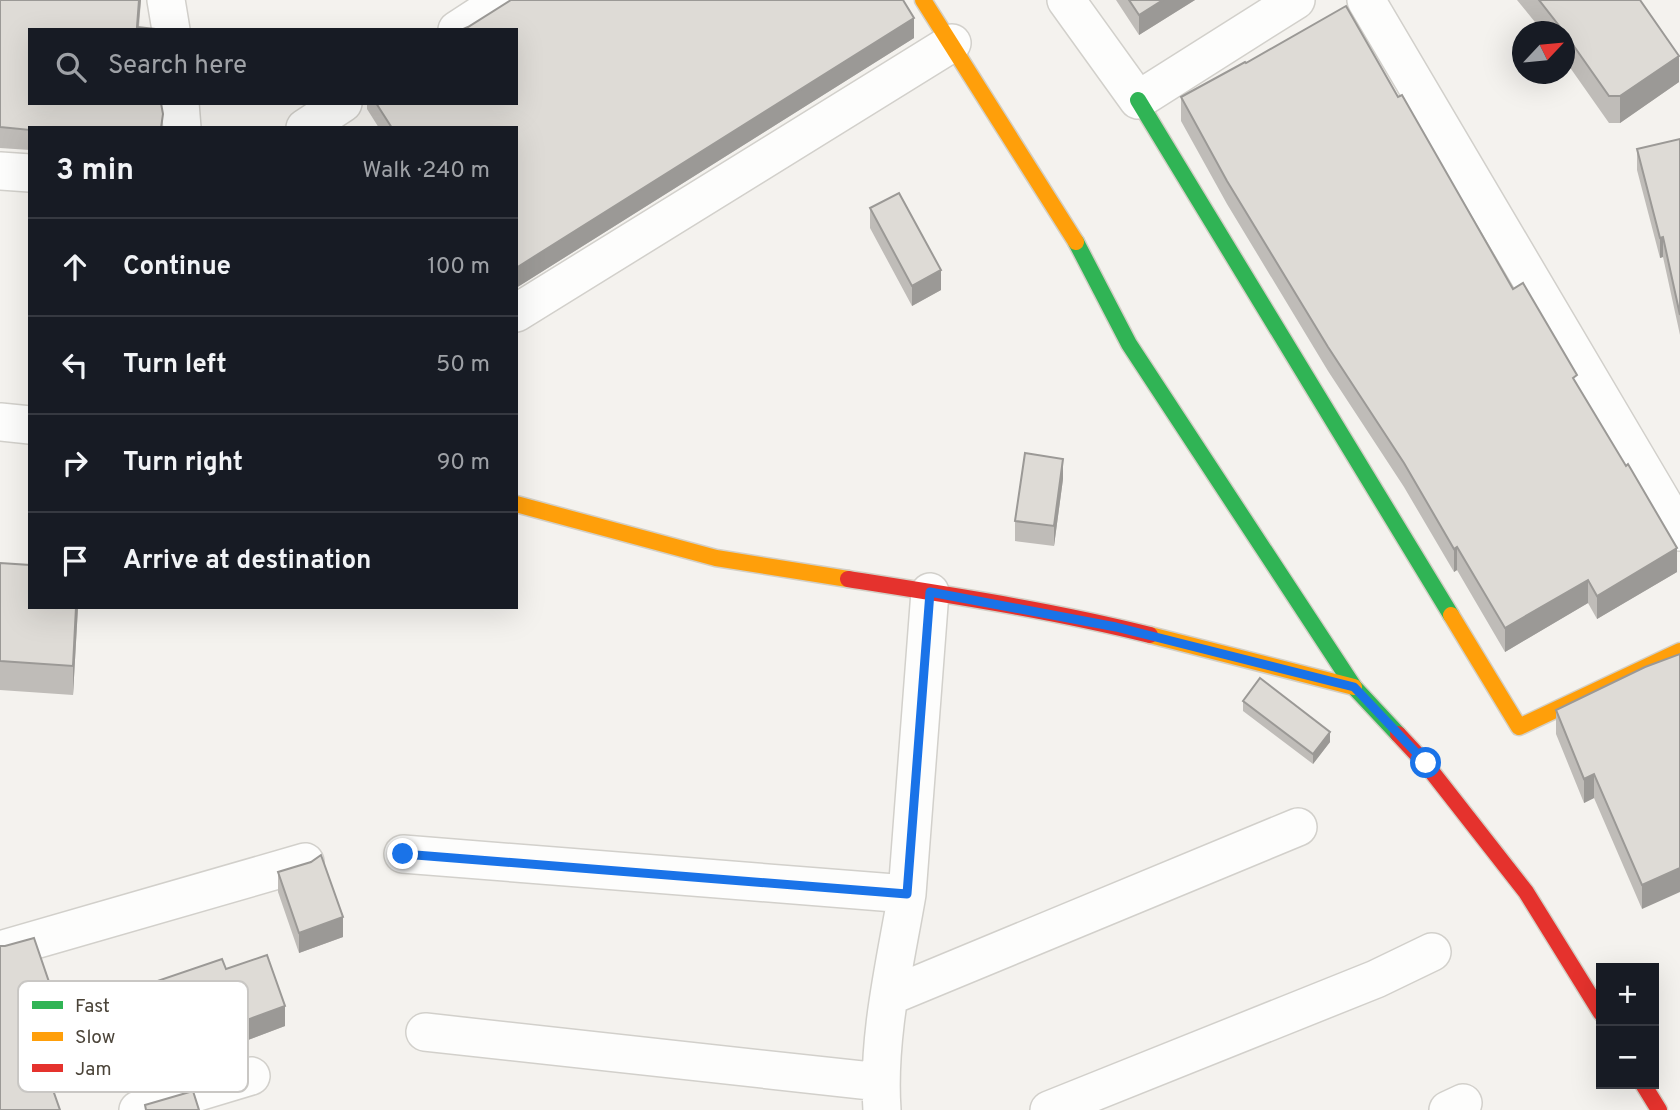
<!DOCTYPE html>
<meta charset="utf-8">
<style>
:root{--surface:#171b24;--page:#20242c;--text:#f1f3f6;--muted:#9ea1a6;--line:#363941}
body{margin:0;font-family:Overpass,sans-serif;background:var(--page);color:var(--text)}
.controls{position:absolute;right:21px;bottom:21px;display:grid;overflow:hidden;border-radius:0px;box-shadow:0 7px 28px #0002}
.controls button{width:63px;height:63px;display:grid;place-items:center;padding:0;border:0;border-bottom:2px solid var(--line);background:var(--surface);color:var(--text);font:35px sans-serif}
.compass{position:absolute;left:1512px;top:21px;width:63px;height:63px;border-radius:50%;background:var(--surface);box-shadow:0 7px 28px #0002;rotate:64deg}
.stop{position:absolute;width:21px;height:21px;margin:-16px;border:5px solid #1a73e8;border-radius:50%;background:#fff}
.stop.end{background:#1a73e8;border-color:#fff;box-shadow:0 2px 7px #0008}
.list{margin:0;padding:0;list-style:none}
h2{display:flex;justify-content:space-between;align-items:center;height:91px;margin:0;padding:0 28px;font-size:30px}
h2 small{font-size:23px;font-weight:400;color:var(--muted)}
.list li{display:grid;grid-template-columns:46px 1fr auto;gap:21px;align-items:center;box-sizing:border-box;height:98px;padding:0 28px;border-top:2px solid var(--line)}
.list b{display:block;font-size:26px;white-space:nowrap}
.list em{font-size:23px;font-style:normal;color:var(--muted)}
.icon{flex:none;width:38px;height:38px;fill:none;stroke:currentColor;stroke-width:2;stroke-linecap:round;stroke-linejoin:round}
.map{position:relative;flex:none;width:1680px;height:1110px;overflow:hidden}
.search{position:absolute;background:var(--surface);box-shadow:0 7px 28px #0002;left:28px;top:28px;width:490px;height:77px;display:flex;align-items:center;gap:18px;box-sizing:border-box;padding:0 24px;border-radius:0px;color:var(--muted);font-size:26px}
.panel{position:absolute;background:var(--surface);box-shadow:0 7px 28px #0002;left:28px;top:126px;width:490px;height:483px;border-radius:0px}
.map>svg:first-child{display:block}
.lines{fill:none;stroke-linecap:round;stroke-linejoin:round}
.street-casing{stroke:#d2d0cb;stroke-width:40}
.fast-casing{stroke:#d3cfc5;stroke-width:19}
.slow-casing{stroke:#d3cfc5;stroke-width:19}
.jam-casing{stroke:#d3cfc5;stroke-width:19}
.street{stroke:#fdfdfc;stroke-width:37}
.fast{stroke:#30b455;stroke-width:16}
.slow{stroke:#ff9f0a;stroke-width:16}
.jam{stroke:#e5322d;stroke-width:16}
.wall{fill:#bfbcb8}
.shaded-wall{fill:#9b9996}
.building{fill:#dedbd6;stroke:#9b9996;stroke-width:2}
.route{stroke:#1a73e8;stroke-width:9}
.key{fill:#fff;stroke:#c9c7c4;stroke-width:2}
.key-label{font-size:19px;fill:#4b4439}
</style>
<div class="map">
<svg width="1680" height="1110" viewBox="0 0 1680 1110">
<rect width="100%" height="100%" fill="#f4f2ee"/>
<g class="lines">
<defs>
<path id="street" d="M166,0L171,30
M1066,0L1138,100L1296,0
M1366,0L1680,532
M457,30L503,0
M180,103L182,128
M305,128L343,103
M0,171L30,173
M516,313L952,43
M0,422L30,425
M403,854L907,894C895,964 877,1038 882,1110
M907,894L930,592
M0,950L305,862
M890,996L1298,827
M425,1032L880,1082
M138,1110L251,1076
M1049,1110L1376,979L1432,952
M1448,1110L1463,1103"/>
<path id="fast" d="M1138,100L1451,615
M1076,242L1129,344L1354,687L1398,734"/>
<path id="slow" d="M923,0L1076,242
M516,504L716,558L848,579
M1451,615L1519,727L1680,651
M1150,635L1354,687"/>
<path id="jam" d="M848,579C949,595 1051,610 1150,635
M1398,734L1425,763L1526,892L1601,1013
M1643,1084L1659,1110"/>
</defs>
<use href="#street" class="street-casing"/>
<use href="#fast" class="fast-casing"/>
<use href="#slow" class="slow-casing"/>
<use href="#jam" class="jam-casing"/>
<use href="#street" class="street"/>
<use href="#fast" class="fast"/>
<use href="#slow" class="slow"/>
<use href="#jam" class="jam"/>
</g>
<path class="wall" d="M0,0H141L139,27L30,30L163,128H30V150L0,148Z
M1116,0H1195L1139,35Z
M1517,0H1640L1679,82L1620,123H1609L1564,59V32H1543Z
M468,27L914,38L516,288V128H379L367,109V103H516Z
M1246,63L1398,97L1513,289L1577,384L1677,572L1597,619L1588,603L1505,652L1457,570L1454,572L1404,487L1328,371L1227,204L1181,121V97Z
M1680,139V335L1663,257L1660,258L1637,170V149Z
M870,208L941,290L912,306L870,228Z
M1063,479L1054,546L1015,541V521Z
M0,563L30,607H78L73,695L0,690Z
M1645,667L1642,909L1594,798L1584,803L1556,734V710Z
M1243,701L1330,742L1313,764L1243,711Z
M278,872L343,937L299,953L278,892Z
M226,969L285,1026L248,1040V1054L144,1086L119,1014V994Z"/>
<path class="shaded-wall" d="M139,0H141L138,30H137Z
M1163,0H1195L1139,35V15Z
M914,18V38L516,288V268Z
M1679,56V82L1620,123V96Z
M1663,237V257L1660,258V238Z
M941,270V290L912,306V286Z
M1063,459V479L1054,546V526Z
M1457,547V570L1454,572V549Z
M1677,548V572L1597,619V596Z
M1588,580V603L1505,652V628Z
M76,607H78L73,695V666Z
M1330,732V742L1313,764V754Z
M1594,774V798L1584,803V779Z
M1680,868V892L1642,909V885Z
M343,917V937L299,953V933Z
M49,982V1007L19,1018V993Z
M285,1006V1026L248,1040V1054L144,1086V1066L244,1021Z"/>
<path class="building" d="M0,0H139L137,27L165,30H30V103H161L163,114L161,128H30V130L0,127Z
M511,0H903L914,18L516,268V128H392L376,103H516V30H461L468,27Z
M1129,0H1163L1139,15Z
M1539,0H1640L1679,56L1620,96H1609L1564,32Z
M1346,6L1398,97L1402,95L1513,289L1523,283L1577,375L1573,378L1626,466L1628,464L1677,548L1597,596L1588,580L1505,628L1457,547L1454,549L1404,463L1328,347L1227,181L1181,97L1245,62L1246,63Z
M1680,139V315L1663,237L1660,238L1637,149Z
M899,193L941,270L912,286L870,208Z
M1025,453L1063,459L1054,526L1015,521Z
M0,563L30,565V607H76L73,666L0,661Z
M1680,654V868L1642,885L1594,774L1584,779L1556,710L1645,667Z
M1260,678L1330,732L1313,754L1243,701Z
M321,855L343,917L299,933L278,872L311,862Z
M34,938L49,982L19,993L60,1110H0V946H5Z
M267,955L285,1006L244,1021L248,1034L144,1066L119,994L222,959L226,969Z
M193,1091L199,1110H146L145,1105Z"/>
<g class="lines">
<path class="route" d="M403,854L907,894L930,592L1116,627L1354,687L1426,763"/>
</g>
<rect x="18" y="981" width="230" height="111" rx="10" class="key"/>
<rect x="32" y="1001" width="31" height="8" fill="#30b455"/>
<rect x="32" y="1032" width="31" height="9" fill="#ff9f0a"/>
<rect x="32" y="1064" width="31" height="8" fill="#e5322d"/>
<g class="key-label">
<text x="75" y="1012">Fast</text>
<text x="75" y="1043">Slow</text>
<text x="75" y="1075">Jam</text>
</g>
</svg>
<div class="controls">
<button>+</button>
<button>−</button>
</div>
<svg class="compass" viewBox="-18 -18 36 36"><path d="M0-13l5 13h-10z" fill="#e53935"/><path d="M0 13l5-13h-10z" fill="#9ea1a6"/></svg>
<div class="stop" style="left:1426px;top:763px"></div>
<div class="stop end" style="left:403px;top:854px"></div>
<div class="search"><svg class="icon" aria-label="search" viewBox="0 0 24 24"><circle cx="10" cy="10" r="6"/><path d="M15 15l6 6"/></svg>Search here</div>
<section class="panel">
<h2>3 min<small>Walk · 240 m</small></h2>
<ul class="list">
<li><svg class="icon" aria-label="ahead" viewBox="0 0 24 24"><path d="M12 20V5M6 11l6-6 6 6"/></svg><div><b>Continue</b></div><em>100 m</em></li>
<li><svg class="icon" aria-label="left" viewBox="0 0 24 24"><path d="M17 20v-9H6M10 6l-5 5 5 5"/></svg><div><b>Turn left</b></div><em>50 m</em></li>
<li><svg class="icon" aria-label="right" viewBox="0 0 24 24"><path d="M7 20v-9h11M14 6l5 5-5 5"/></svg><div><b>Turn right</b></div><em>90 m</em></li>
<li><svg class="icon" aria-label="arrive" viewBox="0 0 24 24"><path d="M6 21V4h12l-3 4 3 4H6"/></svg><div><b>Arrive at destination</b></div></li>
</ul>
</section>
</div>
